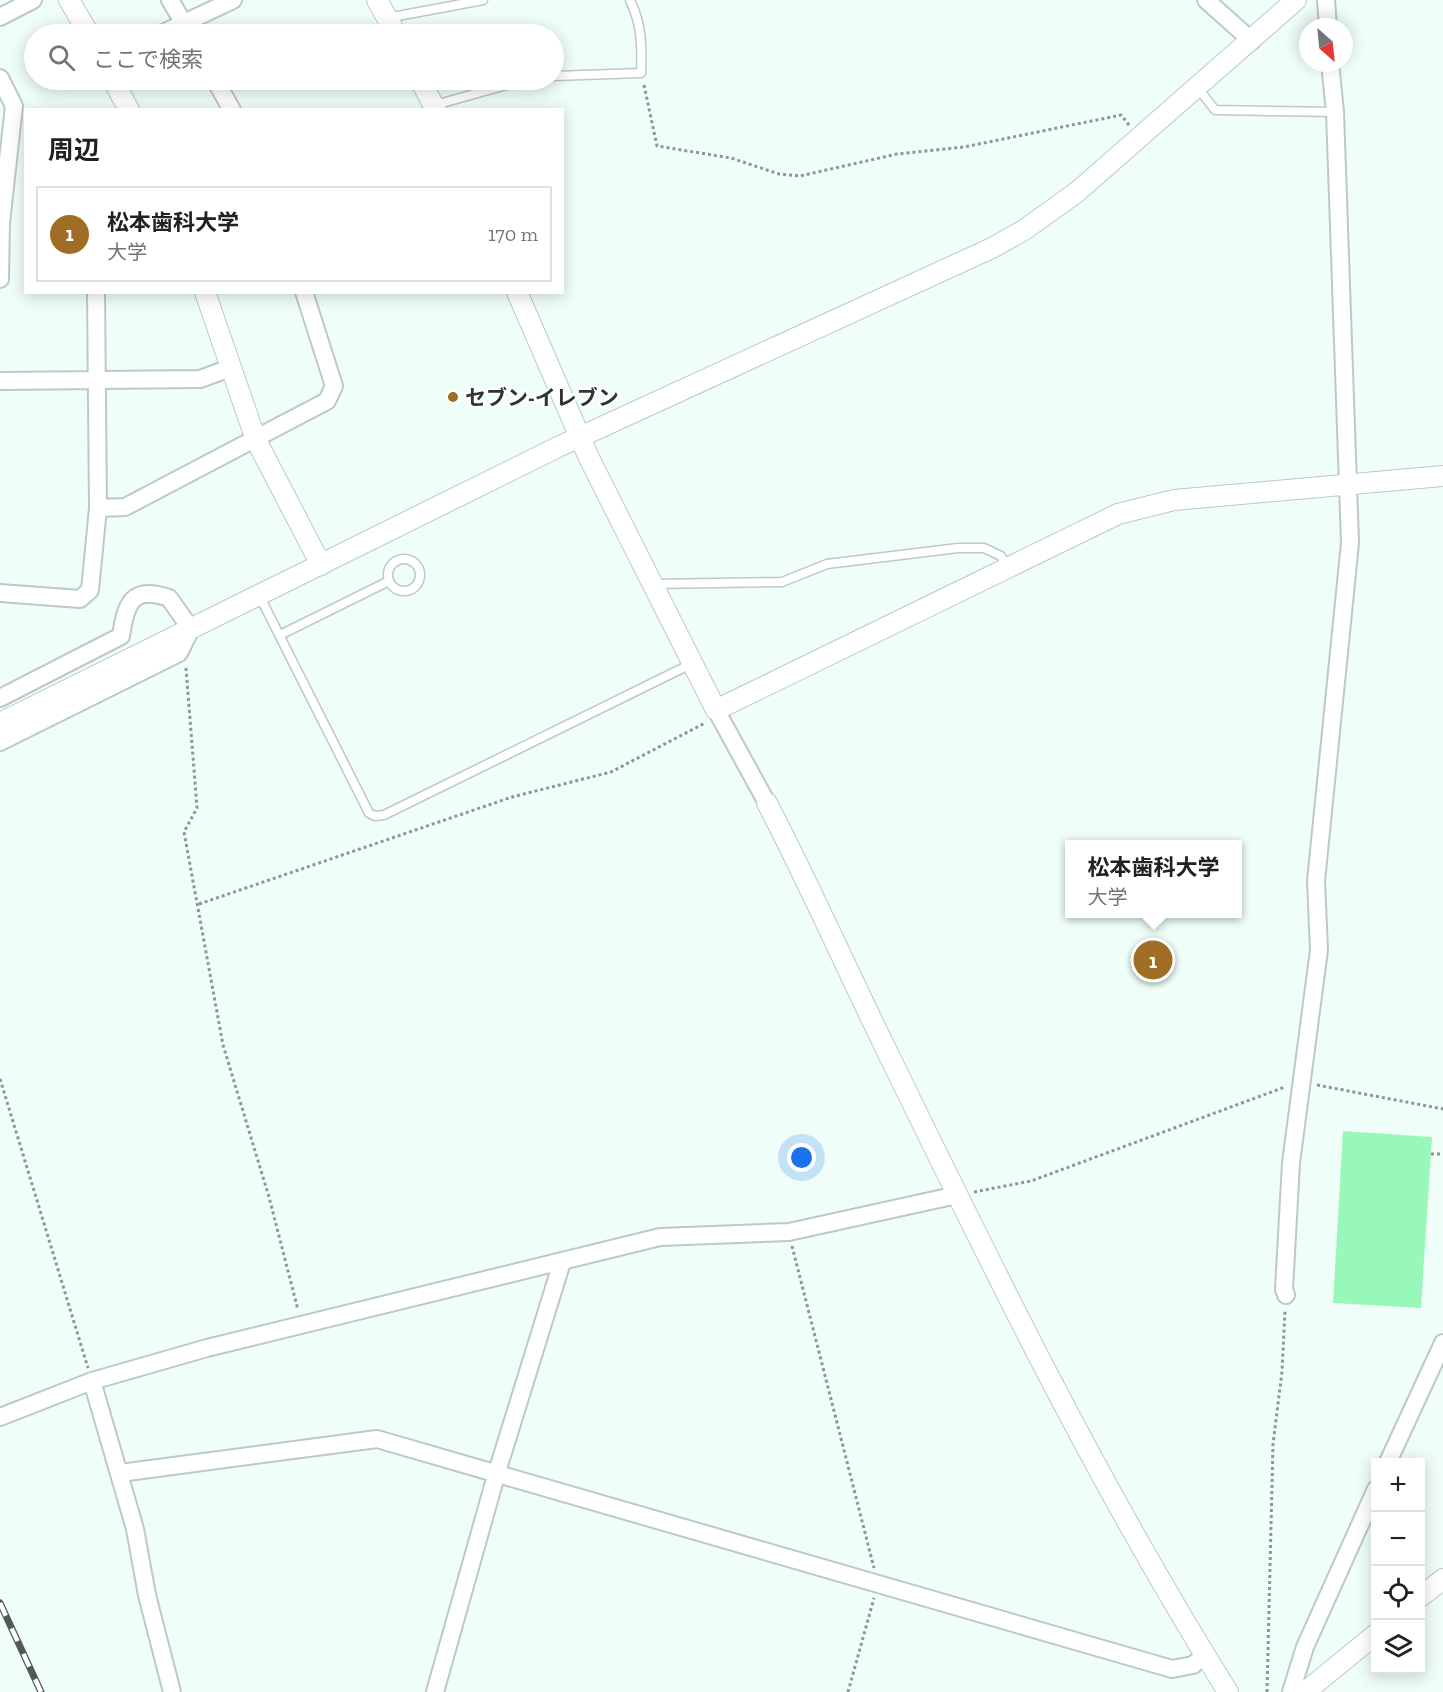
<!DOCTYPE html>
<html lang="ja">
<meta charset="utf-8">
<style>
:root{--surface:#fff;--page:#f2f2f2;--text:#202124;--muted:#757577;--line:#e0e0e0;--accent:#a06d24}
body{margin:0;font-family:"Zilla Slab","Noto Sans JP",serif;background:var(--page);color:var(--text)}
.controls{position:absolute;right:18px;bottom:18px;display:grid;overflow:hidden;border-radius:0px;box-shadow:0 3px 15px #0003}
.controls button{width:54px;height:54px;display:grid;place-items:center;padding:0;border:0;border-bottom:2px solid var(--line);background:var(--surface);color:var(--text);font:30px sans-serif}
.compass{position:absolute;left:1299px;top:18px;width:54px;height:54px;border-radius:50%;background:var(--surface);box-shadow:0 3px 15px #0003;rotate:153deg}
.you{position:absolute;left:802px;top:1158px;width:21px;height:21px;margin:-15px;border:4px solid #fff;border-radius:50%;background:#1a73e8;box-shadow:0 0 0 9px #1a73e833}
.badge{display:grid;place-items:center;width:39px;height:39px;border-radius:50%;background:var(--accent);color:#fff;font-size:20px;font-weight:700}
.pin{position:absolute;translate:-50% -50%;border:3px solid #fff;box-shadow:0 2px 6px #0006}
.popup{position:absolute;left:1065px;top:840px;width:177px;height:78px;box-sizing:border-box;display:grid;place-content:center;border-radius:0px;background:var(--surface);filter:drop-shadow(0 2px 4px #0005);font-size:20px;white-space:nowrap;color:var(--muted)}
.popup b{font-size:22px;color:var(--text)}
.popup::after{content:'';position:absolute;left:50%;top:100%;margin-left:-12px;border:12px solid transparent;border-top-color:var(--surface)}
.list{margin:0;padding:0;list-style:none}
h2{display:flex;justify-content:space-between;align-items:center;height:78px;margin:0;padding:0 24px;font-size:26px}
h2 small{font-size:20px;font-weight:400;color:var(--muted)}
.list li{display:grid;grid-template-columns:39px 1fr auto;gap:18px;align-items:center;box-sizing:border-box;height:96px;margin:0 12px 12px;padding:0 12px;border:2px solid var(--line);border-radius:0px}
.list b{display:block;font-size:22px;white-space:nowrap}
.list p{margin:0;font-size:20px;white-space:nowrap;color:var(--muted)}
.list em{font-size:20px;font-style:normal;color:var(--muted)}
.icon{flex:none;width:33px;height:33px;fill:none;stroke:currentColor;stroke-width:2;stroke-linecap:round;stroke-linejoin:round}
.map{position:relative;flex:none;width:1443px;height:1692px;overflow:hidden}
.search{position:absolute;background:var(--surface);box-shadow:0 3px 15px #0003;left:24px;top:24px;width:540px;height:66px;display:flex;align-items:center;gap:15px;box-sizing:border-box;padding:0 21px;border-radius:33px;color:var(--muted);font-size:22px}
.panel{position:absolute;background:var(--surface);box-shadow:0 3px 15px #0003;left:24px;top:108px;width:540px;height:186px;border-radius:0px}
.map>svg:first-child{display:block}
.building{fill:#98f8ba}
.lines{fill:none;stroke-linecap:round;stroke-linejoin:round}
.service-casing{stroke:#bccac6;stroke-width:11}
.minor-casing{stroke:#bccac6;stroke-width:20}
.tertiary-casing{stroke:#bccac6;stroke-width:22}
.path{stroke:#8d9794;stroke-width:3;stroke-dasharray:3 3;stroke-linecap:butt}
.service{stroke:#fff;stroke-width:8}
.minor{stroke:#fff;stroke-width:16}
.tertiary{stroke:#fff;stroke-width:20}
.rail-casing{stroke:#525957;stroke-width:7}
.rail{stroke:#fff;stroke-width:4.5;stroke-dasharray:14;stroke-linecap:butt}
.poi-dot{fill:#a06d24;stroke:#fff;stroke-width:2}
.labels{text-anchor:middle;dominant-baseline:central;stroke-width:4.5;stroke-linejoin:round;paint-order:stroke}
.poi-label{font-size:21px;font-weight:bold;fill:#2f3533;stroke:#fff;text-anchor:start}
</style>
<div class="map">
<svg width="1443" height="1692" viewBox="0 0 1443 1692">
<rect width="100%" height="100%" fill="#effef9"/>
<path class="building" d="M1343,1131L1432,1137L1421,1308L1333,1303Z"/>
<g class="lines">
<defs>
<path id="service" d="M387,18L483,0
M554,76L641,73C642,46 642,25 630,0
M1198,88L1215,110L1335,112
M435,105L524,80
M388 575a16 16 0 1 1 32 0a16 16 0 1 1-32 0Z
M653,584L782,582L827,564L958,548H984L1001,556L1008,568
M259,595L369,813L375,816L384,815L691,664
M280,635L389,581"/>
<path id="minor" d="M170,0L190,34
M1206,0L1252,41
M1326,0L1328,27
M0,17L33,0
M161,34L233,0
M0,78L14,106L1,223L0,279
M215,80L232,110
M0,381L200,379L230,368
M98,508L125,507L327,401L334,386L304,292
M0,593L80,599L90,590L98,508L96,292
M0,698L121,636C126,603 132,585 169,598L191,629L179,653L0,742
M716,710L767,803
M1286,1295L1284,1289L1291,1163L1319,950L1316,881L1350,543L1335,112L1330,63
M92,1381L135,1529L147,1595L172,1692
M0,1417L92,1381L207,1348L660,1237L789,1232L957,1195
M1388,1462L1443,1343
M120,1473L377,1439L1172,1669L1193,1665L1205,1655
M435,1692L497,1472L562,1262
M1291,1692L1305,1647L1376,1489"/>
<path id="tertiary" d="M69,0L89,34
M377,0L396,34
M113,80L129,110
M420,80L436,110
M205,292L256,440L321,565
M517,292L589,458L716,710L1118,514L1174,500L1443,476
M0,723L558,447L992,248L1024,230L1077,192L1296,0
M767,803C808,882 844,963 883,1043C990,1263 1098,1485 1228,1692
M1420,1597L1443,1579
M1305,1692L1376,1634"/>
</defs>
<use href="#service" class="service-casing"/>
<use href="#minor" class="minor-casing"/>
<use href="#tertiary" class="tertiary-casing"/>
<path class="path" d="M644,85L657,146L731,158L779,174L800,176L897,154L964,147L1121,115L1129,125
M186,668L197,808L184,832L223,1045L269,1197L298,1310
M199,904L512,797L611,772L705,723
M0,1079L88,1368
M1317,1085L1443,1109
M1431,1154H1443
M974,1192L1031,1181L1285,1087
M792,1246L874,1568
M848,1692L874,1598
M1267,1692L1273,1444L1282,1372L1285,1311"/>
<use href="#service" class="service"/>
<use href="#minor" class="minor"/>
<use href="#tertiary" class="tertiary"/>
<defs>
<path id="rail" d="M0,1603L41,1692"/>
</defs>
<use href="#rail" class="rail-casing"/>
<use href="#rail" class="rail"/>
</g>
<circle class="poi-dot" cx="453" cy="397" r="6"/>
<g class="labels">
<g class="poi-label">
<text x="465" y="397">セブン-イレブン</text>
</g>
</g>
</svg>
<div class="controls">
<button>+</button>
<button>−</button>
<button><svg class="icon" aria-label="locate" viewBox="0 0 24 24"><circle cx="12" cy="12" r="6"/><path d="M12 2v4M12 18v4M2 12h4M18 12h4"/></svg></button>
<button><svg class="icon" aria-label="layers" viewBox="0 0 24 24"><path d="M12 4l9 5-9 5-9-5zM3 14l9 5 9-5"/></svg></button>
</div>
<svg class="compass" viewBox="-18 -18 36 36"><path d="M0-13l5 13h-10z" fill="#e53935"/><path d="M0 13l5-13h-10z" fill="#757577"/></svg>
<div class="you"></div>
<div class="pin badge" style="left:1153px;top:960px">1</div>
<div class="popup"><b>松本歯科大学</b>大学</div>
<div class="search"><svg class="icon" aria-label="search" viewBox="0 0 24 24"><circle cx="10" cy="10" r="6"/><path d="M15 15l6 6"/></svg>ここで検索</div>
<section class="panel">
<h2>周辺<small></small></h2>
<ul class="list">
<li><span class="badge">1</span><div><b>松本歯科大学</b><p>大学</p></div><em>170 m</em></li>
</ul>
</section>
</div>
